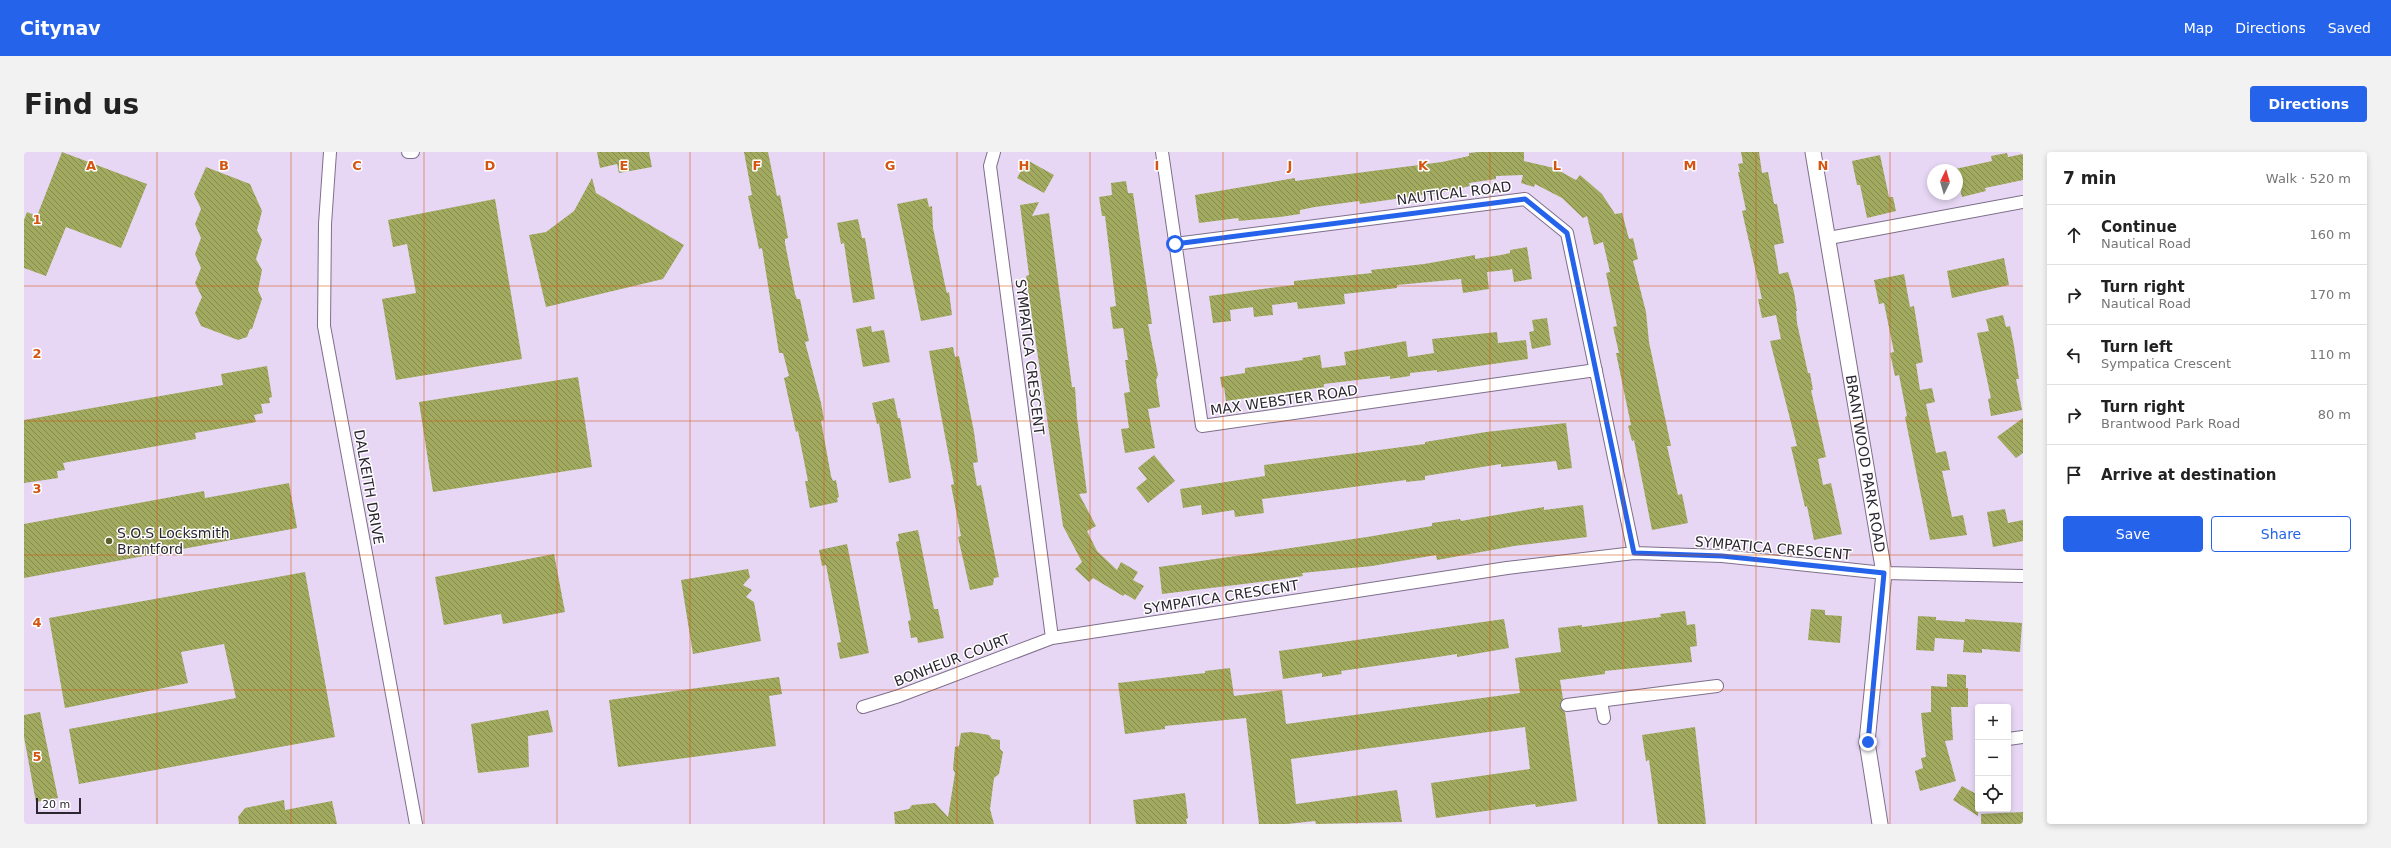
<!DOCTYPE html>
<meta charset="utf-8">
<style>
:root{--surface:#fff;--page:#f2f2f2;--text:#222;--muted:#767676;--line:#e0e0e0;--accent:#2563eb}
body{margin:0;font-family:"DejaVu Sans",sans-serif;background:var(--page);color:var(--text)}
.controls{position:absolute;right:12px;bottom:12px;display:grid;overflow:hidden;border-radius:4px;box-shadow:0 2px 6px #0003}
.controls button{width:36px;height:36px;display:grid;place-items:center;padding:0;border:0;border-bottom:1px solid var(--line);background:var(--surface);color:var(--text);font:20px sans-serif}
.compass{position:absolute;left:1903px;top:12px;width:36px;height:36px;border-radius:50%;background:var(--surface);box-shadow:0 2px 6px #0003;rotate:5deg}
.scale{position:absolute;left:12px;bottom:10px;width:45px;box-sizing:border-box;padding-left:4px;border:2px solid #2c2631;border-top:0;font-size:11px;line-height:14px;white-space:nowrap;color:#2c2631;-webkit-text-stroke:3px #fff;paint-order:stroke}
.stop{position:absolute;width:12px;height:12px;margin:-9px;border:3px solid #2563eb;border-radius:50%;background:#fff}
.stop.end{background:#2563eb;border-color:#fff;box-shadow:0 1px 4px #0008}
.list{margin:0;padding:0;list-style:none}
h2{display:flex;justify-content:space-between;align-items:center;height:52px;margin:0;padding:0 16px;font-size:17px}
h2 small{font-size:13px;font-weight:400;color:var(--muted)}
.list li{display:grid;grid-template-columns:26px 1fr auto;gap:12px;align-items:center;box-sizing:border-box;height:60px;padding:0 16px;border-top:1px solid var(--line)}
.list b{display:block;font-size:15px;white-space:nowrap}
.list p{margin:0;font-size:13px;white-space:nowrap;color:var(--muted)}
.list em{font-size:13px;font-style:normal;color:var(--muted)}
.actions{display:flex;gap:8px;padding:12px 16px}
.actions a{flex:1;padding:9px 0;border:1px solid var(--accent);border-radius:4px;text-align:center;font-size:14px;color:var(--accent)}
.actions .main{background:var(--accent);color:#fff}
.icon{flex:none;width:22px;height:22px;fill:none;stroke:currentColor;stroke-width:2;stroke-linecap:round;stroke-linejoin:round}
.map{position:relative;flex:none;width:1999px;height:672px;overflow:hidden;border-radius:4px}
header{display:flex;align-items:center;gap:24px;box-sizing:border-box;height:56px;padding:0 20px;background:var(--accent);color:#fff}
header strong{font-size:19px}
nav{display:flex;gap:22px;margin-inline-start:auto;font-size:14px}
.intro{display:flex;align-items:center;justify-content:space-between;box-sizing:border-box;height:96px;padding:0 24px}
h1{margin:0;font-size:28px}
.button{padding:10px 18px;border-radius:4px;background:var(--accent);color:#fff;font-size:14px;font-weight:700}
main{display:flex;gap:24px;padding:0 24px}
aside{flex:1;background:var(--surface);border-radius:4px;box-shadow:0 2px 6px #0003}
.map>svg:first-child{display:block}
.building{fill:url(#building-back-hatch)}
.lines{fill:none;stroke-linecap:round;stroke-linejoin:round}
.minor-casing{stroke:#7e6f8a;stroke-width:14}
.tertiary-casing{stroke:#7e6f8a;stroke-width:17}
.minor{stroke:#fff;stroke-width:12}
.tertiary{stroke:#fff;stroke-width:15}
.route{stroke:#2563eb;stroke-width:5}
.grid{fill:none;stroke:#d55410;stroke-width:1;stroke-opacity:0.55}
.poi-dot{fill:#5a5f2d;stroke:#fff;stroke-width:1.5}
.labels{text-anchor:middle;dominant-baseline:central;stroke-width:3;stroke-linejoin:round;paint-order:stroke}
.street-label{font-size:14px;fill:#2c2631;stroke:#fff}
.poi-label{font-size:14px;fill:#2c2631;stroke:#fff;text-anchor:start}
.grid-label{font-size:13px;text-anchor:middle;font-weight:bold;fill:#d55410;stroke:#fff;stroke-width:3;stroke-linejoin:round;paint-order:stroke}
</style>
<header>
<strong>Citynav</strong>
<nav><a>Map</a><a>Directions</a><a>Saved</a></nav>
</header>
<div class="intro"><h1>Find us</h1><a class="button">Directions</a></div>
<main>
<div class="map">
<svg width="1999" height="672" viewBox="0 0 1999 672">
<defs>
<pattern id="building-back-hatch" width="6" height="6" patternUnits="userSpaceOnUse"><rect width="6" height="6" fill="#a2aa5f"/><path d="M-1 5l2 2M0 0l6 6M5-1l2 2" fill="none" stroke="#848a4f"/></pattern>
</defs>
<rect width="100%" height="100%" fill="#e7d7f5"/>
<path class="building" d="M38,0L123,32L97,96L42,75L22,124L0,116V68L3,60L13,64Z
M573,0H625L628,15L595,21L593,12L576,16Z
M720,0H744L753,44L756,43L761,69L764,86L761,87V91L771,142L773,147H776L785,189L781,190L797,251L800,268L797,269L807,324L809,329L812,328L815,345L813,346L814,350L786,356L781,329H784L774,279L772,280L760,226L765,224L759,201H755L738,96L735,97L724,44L728,43Z
M1455,0H1500V9L1530,16L1552,28L1556,23L1578,42L1591,62L1598,61L1605,87L1609,86L1614,107L1609,109L1622,160L1625,190L1647,294H1643L1654,343L1658,342L1664,371L1628,378L1610,288L1608,289L1604,274L1607,273L1592,201H1595L1589,175L1593,174L1582,121L1586,120L1579,90L1570,93L1563,64L1559,66L1538,46L1511,32L1510,35L1497,31L1499,23L1472,24V27L1445,31L1446,34L1420,40L1336,52L1335,49L1291,55L1276,58V62L1256,65L1215,69L1214,66L1175,71L1171,43L1271,26V29L1418,10L1445,4V1Z
M1717,0H1735L1738,21L1744,20L1750,52H1753L1760,91L1750,93L1755,122L1764,120L1770,140L1773,159H1772L1773,171L1784,221H1786L1789,238H1787L1802,305L1794,307L1799,333L1807,331L1818,382L1790,388L1783,354L1781,355L1767,295L1773,294L1746,189L1757,187L1752,163L1738,166L1734,147H1738L1718,59L1722,58L1714,20H1716L1714,12L1719,11Z
M1983,1L1984,5L1999,2V28L1961,36L1962,39L1938,45L1931,17L1968,9L1967,4Z
M1856,3L1865,45H1869L1872,59L1843,66L1836,33H1833L1828,9Z
M1003,8L1030,23L1020,41L993,26Z
M182,15L226,32L238,59L233,78L238,88L232,107L238,118L234,138L238,147L228,177H226L223,185L214,188L177,174L171,161L178,145L171,131L177,116L171,102L177,86L171,72L177,57L170,42Z
M568,26L572,41L660,93L639,127L522,155L505,83L522,80L550,59Z
M1102,29L1104,41H1109L1113,68L1128,172H1124L1134,223L1132,228L1136,255L1124,257L1131,296L1101,301L1097,277L1105,276L1100,241L1106,240L1101,208H1104L1099,176L1089,177L1086,155L1092,154L1081,64H1078L1075,45L1088,43L1087,31Z
M903,46L905,55L908,54L909,76L921,133L923,141L925,140L928,163L897,169L873,52Z
M471,47L498,207L372,228L358,147L392,141L383,92L369,95L364,68Z
M1015,50L1008,64L1025,61L1048,235H1051L1053,266L1063,341L1055,342L1072,374L1063,379L1073,399L1093,418L1097,410L1114,420L1109,428L1120,434L1111,448L1101,442L1099,444L1069,426L1065,430L1051,417L1058,410L1039,374L1002,124L1005,123L996,53Z
M834,67L838,86H841L851,147L829,151L820,91L817,92L813,71Z
M1503,95L1508,127L1490,130L1488,117L1484,118L1463,120L1465,137L1439,141L1437,127L1373,133V136L1320,142L1321,152L1274,157L1273,150L1248,153L1249,163L1230,165L1229,155L1206,158L1207,169L1189,171L1185,144L1270,133V129L1348,121L1347,118L1400,112L1451,103V107L1477,103L1486,101V98Z
M1980,106L1985,133L1928,146L1923,119Z
M1880,122L1886,155L1890,154L1899,210L1892,212L1896,238L1908,236L1911,250L1902,252L1912,301L1922,299L1926,318L1918,319L1928,365L1939,363L1943,383L1906,388L1881,265L1883,264L1875,223L1871,224L1866,201L1870,200L1860,151L1855,152L1850,128Z
M1979,163L1982,175L1986,174L1990,194L1995,227H1992L1998,258L1967,264L1964,247L1967,246L1953,181L1965,179L1962,167Z
M1523,166L1527,193L1508,197L1505,180L1510,179L1508,168Z
M847,174L848,180L860,178L866,210L839,215L832,177Z
M1473,180L1474,191L1502,188L1504,207L1413,220V218L1386,221V224L1366,227V224L1300,232V235L1202,249L1200,235L1198,236L1196,225L1221,221V216L1279,208L1278,206L1296,203L1298,216L1322,213L1320,200L1382,189L1384,205L1410,201L1408,187Z
M929,195L931,205L935,204L950,280L954,310L949,311L953,334L957,333L975,425L970,426L969,433L946,438L934,385L937,384L927,333L930,332L905,199Z
M243,214L248,245L245,246L246,251L237,252L239,261L230,263L232,270L171,281L172,287L39,311L41,318L33,319L34,326L0,331V268L199,233L197,222Z
M554,225L568,315L409,340L395,250Z
M870,246L874,266H876L887,326L865,331L855,271L853,272L848,251Z
M1999,266V301L1992,306L1973,285Z
M1542,271L1548,316L1534,318L1532,309L1477,315V312L1401,324V328L1382,330V328L1238,347L1240,361L1211,365L1210,358L1178,363L1177,353L1159,356L1156,337L1241,324L1240,313L1401,292V290L1462,280Z
M1130,303L1151,329L1124,351L1112,336L1123,327L1114,316Z
M265,331L273,376L0,426V372L180,339L181,346Z
M1559,353L1563,385L1490,394L1413,408L1412,403L1348,414L1278,421L1279,424L1252,428L1138,442L1135,415L1343,385L1408,374V371L1436,367L1437,369L1520,355V358Z
M1981,357L1984,371L1999,368V389L1969,395L1963,360Z
M894,378L910,457H914L920,486L894,491L893,485L887,486L884,469L887,468L872,390L875,389L874,382Z
M823,392L845,501L816,507L813,491L817,490L802,413L798,414L795,398Z
M530,402L541,460L479,472L477,462L420,473L411,425Z
M724,417L726,425L719,433L728,438L722,445L730,450L737,489L669,502L657,428Z
M281,420L311,585L55,632L45,577L212,546L200,492L157,500L164,531L41,556L25,466Z
M1787,457L1801,458V463L1818,464L1816,491L1784,488Z
M1661,459L1663,473L1671,472L1673,494L1666,495L1668,510L1581,519V522L1536,528L1539,547L1536,554L1541,560L1553,649L1512,655L1511,652L1412,666L1407,631L1506,617L1501,575L1267,607L1272,652L1373,638L1378,670L1292,672L1291,669L1263,672H1235L1222,566L1141,574V577L1101,582L1094,531L1181,521V519L1206,516L1210,544L1258,538L1262,572L1496,541L1491,506L1537,500L1534,476L1558,473V475L1637,465L1636,462Z
M1894,464L1912,465V468L1941,470V467L1998,471L1996,500L1958,497V501L1939,500L1940,488L1911,486L1910,499L1892,498Z
M1480,467L1485,496L1433,505V502L1407,506L1317,519L1318,522L1298,525V521L1259,527L1255,499Z
M1923,522L1942,523V536H1944V555H1927L1929,588L1921,589L1932,629L1896,639L1891,619L1899,616L1897,606L1902,605L1897,561L1907,560V534L1923,535Z
M755,525L758,542L745,544L752,594L594,615L585,548Z
M524,558L529,580L504,584L505,615L454,621L447,572Z
M16,560L34,646L12,650L0,585V563Z
M1671,575L1682,672H1634L1625,608L1622,609L1618,583Z
M947,580L965,583L968,587L976,588V597L979,600L975,622L970,626L966,657L970,672H871L870,660L885,657L888,653L911,651L924,665L931,621L929,617L931,595L935,594L937,581Z
M1938,634L1954,643V664L1929,648Z
M1161,641L1164,666L1162,667L1163,672H1112L1109,648Z
M260,648L261,658L308,649L313,672H215L214,665L221,656Z
M1999,660V672H1957V662Z"/>
<g class="lines">
<defs>
<path id="minor" d="M306,0L301,72L300,174L392,672
M384,0H389
M970,0L966,14L1028,486
M1138,0L1178,274L1572,218
M1805,86L1999,50
M1151,92L1501,47L1543,81L1610,401
M1577,549L1580,566
M1543,553L1693,534
M839,555L875,544L1028,486L1483,416L1610,401L1698,404L1860,421L1999,424
M1984,587L1999,585"/>
<g id="tertiary">
<path id="s1" d="M1789,0L1860,421L1843,590L1856,672"/>
</g>
</defs>
<use href="#minor" class="minor-casing"/>
<use href="#tertiary" class="tertiary-casing"/>
<use href="#minor" class="minor"/>
<use href="#tertiary" class="tertiary"/>
</g>
<g class="lines">
<path class="route" d="M1151,92L1501,47L1543,81L1610,401L1698,404L1860,421L1844,590"/>
</g>
<path class="grid" d="M133,0V672M267,0V672M400,0V672M533,0V672M666,0V672M800,0V672M933,0V672M1066,0V672M1199,0V672M1333,0V672M1466,0V672M1599,0V672M1732,0V672M1866,0V672M0,134H1999M0,269H1999M0,403H1999M0,538H1999"/>
<circle class="poi-dot" cx="85" cy="389" r="4"/>
<g class="labels">
<g class="street-label">
<text transform="translate(1430 41) rotate(-7)">NAUTICAL ROAD</text>
<text transform="translate(1006 205) rotate(83)">SYMPATICA CRESCENT</text>
<text transform="translate(1260 248) rotate(-8)">MAX WEBSTER ROAD</text>
<text stroke="none"><textPath href="#s1" startOffset="316">BRANTWOOD PARK ROAD</textPath></text>
<text transform="translate(345 335) rotate(80)">DALKEITH DRIVE</text>
<text transform="translate(1749 396) rotate(5)">SYMPATICA CRESCENT</text>
<text transform="translate(1197 445) rotate(-9)">SYMPATICA CRESCENT</text>
<text transform="translate(928 508) rotate(-21)">BONHEUR COURT</text>
</g>
<g class="poi-label">
<text x="93" y="381">S.O.S Locksmith<tspan x="93" dy="16">Brantford</tspan></text>
</g>
</g>
<g class="grid-label">
<text x="67" y="18">A</text>
<text x="200" y="18">B</text>
<text x="333" y="18">C</text>
<text x="466" y="18">D</text>
<text x="600" y="18">E</text>
<text x="733" y="18">F</text>
<text x="866" y="18">G</text>
<text x="1000" y="18">H</text>
<text x="1133" y="18">I</text>
<text x="1266" y="18">J</text>
<text x="1399" y="18">K</text>
<text x="1533" y="18">L</text>
<text x="1666" y="18">M</text>
<text x="1799" y="18">N</text>
<text x="13" y="72">1</text>
<text x="13" y="206">2</text>
<text x="13" y="341">3</text>
<text x="13" y="475">4</text>
<text x="13" y="609">5</text>
</g>
</svg>
<div class="controls">
<button>+</button>
<button>−</button>
<button><svg class="icon" aria-label="locate" viewBox="0 0 24 24"><circle cx="12" cy="12" r="6"/><path d="M12 2v4M12 18v4M2 12h4M18 12h4"/></svg></button>
</div>
<svg class="compass" viewBox="-18 -18 36 36"><path d="M0-13l5 13h-10z" fill="#e53935"/><path d="M0 13l5-13h-10z" fill="#767676"/></svg>
<div class="scale">20 m</div>
<div class="stop" style="left:1151px;top:92px"></div>
<div class="stop end" style="left:1844px;top:590px"></div>
</div>
<aside>
<h2>7 min<small>Walk · 520 m</small></h2>
<ul class="list">
<li><svg class="icon" aria-label="ahead" viewBox="0 0 24 24"><path d="M12 20V5M6 11l6-6 6 6"/></svg><div><b>Continue</b><p>Nautical Road</p></div><em>160 m</em></li>
<li><svg class="icon" aria-label="right" viewBox="0 0 24 24"><path d="M7 20v-9h11M14 6l5 5-5 5"/></svg><div><b>Turn right</b><p>Nautical Road</p></div><em>170 m</em></li>
<li><svg class="icon" aria-label="left" viewBox="0 0 24 24"><path d="M17 20v-9H6M10 6l-5 5 5 5"/></svg><div><b>Turn left</b><p>Sympatica Crescent</p></div><em>110 m</em></li>
<li><svg class="icon" aria-label="right" viewBox="0 0 24 24"><path d="M7 20v-9h11M14 6l5 5-5 5"/></svg><div><b>Turn right</b><p>Brantwood Park Road</p></div><em>80 m</em></li>
<li><svg class="icon" aria-label="arrive" viewBox="0 0 24 24"><path d="M6 21V4h12l-3 4 3 4H6"/></svg><div><b>Arrive at destination</b></div></li>
</ul>
<div class="actions"><a class="main">Save</a><a>Share</a></div>
</aside>
</main>
